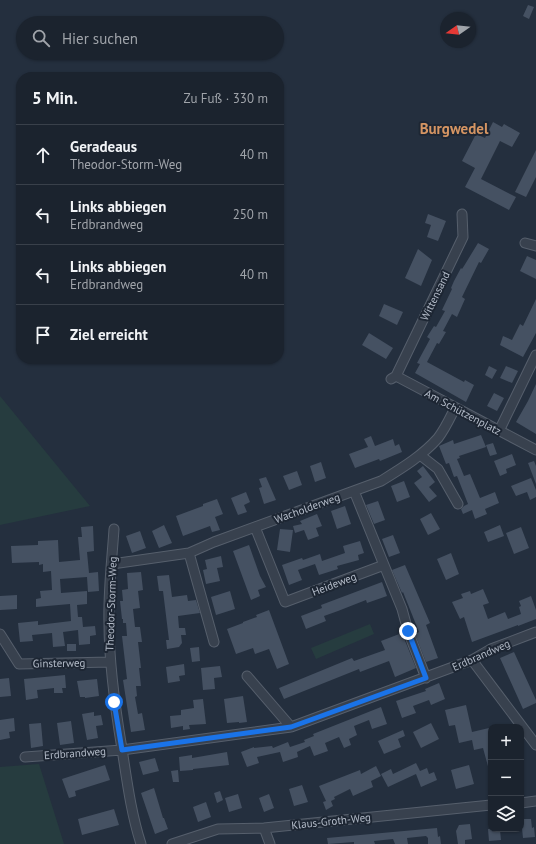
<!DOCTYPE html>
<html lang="de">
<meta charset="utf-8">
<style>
:root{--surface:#1b232e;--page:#242b36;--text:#f1f3f6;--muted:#a0a4aa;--line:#39404a}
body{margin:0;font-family:"PT Sans",sans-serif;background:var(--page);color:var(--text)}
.controls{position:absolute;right:12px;bottom:12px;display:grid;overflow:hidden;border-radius:8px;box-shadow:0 1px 3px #0004}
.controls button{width:36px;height:36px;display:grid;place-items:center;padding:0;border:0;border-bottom:1px solid var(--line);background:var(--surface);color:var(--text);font:20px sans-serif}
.compass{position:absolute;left:440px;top:12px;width:36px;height:36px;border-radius:50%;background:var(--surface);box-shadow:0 1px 3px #0004;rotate:256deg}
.stop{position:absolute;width:12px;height:12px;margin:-9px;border:3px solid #1a73e8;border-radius:50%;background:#fff}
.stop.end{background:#1a73e8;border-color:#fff;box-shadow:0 1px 4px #0008}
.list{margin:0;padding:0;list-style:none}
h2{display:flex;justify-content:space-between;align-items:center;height:52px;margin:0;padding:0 16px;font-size:17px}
h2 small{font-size:13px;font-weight:400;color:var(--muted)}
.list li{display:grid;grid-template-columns:26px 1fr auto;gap:12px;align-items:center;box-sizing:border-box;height:60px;padding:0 16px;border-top:1px solid var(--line)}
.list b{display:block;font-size:15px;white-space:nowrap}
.list p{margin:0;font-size:13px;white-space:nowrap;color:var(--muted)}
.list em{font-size:13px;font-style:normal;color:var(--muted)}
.icon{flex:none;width:22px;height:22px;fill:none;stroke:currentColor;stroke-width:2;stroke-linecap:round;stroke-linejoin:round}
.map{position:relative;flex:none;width:536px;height:844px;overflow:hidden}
.search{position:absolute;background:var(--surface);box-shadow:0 1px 3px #0004;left:16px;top:16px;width:268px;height:44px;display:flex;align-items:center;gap:10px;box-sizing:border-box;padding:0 14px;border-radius:22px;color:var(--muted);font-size:15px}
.panel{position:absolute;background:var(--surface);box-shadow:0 1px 3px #0004;left:16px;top:72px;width:268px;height:292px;border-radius:16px}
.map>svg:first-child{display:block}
.green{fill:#263c3f}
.building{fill:#455162}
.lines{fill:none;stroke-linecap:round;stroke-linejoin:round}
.minor-casing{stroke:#565f6c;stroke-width:11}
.minor{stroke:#38414e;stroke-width:9}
.route{stroke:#1a73e8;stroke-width:5}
.labels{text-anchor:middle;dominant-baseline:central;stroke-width:4;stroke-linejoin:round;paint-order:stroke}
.street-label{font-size:11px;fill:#b4bcc9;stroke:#1d2633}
.district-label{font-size:15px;font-weight:bold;fill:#d59563;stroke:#1d2633}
</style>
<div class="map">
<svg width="536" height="844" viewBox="0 0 536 844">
<rect width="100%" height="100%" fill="#242f3e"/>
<path class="green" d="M0,396L90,506L0,525Z
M370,624L374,634L316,659L311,648Z
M39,764L64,844H0V767Z"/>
<path class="building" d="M528,5L534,7L529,19L523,16Z
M493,122L502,127L504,124L520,133L512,147L500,141L481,179L516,197L509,210L465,187L475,168L462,161L476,134L485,138Z
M536,150V177L526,197L515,192Z
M428,214L446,221L438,241L427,237L431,225L425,223Z
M478,243L489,249L481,263L479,262L462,297L465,299L457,317L452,314L443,331L446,332L439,344L437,343L427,362L464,382L465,380L474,385L466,402L415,373L420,364L417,363L430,339L427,337L434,326L436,327L445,311L442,310L452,289L451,288L454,281L461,268L462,269L464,266Z
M418,249L432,260L421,286L405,278Z
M527,256L536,260V279L520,271Z
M536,299V333L523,357L500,345L503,336L512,340L520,324L523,326Z
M384,304L403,312L397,325L379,316Z
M369,333L393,348L386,359L362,345Z
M489,366L497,370L492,379L485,375Z
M506,366L518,371L512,383L500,378Z
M536,384V434L516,422L528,401Z
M494,393L504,398L497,411L487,406Z
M481,435L486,447L459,456L460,458L457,459L464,476L470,474L480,498L495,492L499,503L485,509L487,514L475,519L472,510L463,514L461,509L464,506L468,504L457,476L454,477L449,463L446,464L439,446L453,440L454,444Z
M371,436L375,446L393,439L395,446L399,444L402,452L380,461L379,459L355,468L349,454L368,447L364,439Z
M493,443L497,454L490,456L486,445Z
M512,454L516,465L506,469L507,473L500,476L494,461Z
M534,461L536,466V484L528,463Z
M321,462L326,478L315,482L310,466Z
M423,466L435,482L429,487L437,496L429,502L414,483L422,477L417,471Z
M297,471L302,485L289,490L283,476Z
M266,477L276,500L264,504L259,488L262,487L259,479Z
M531,478L536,490V497L530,500L527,492L516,496L511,486Z
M404,481L410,497L397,502L391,486Z
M246,492L250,502L244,505L247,512L238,515L231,498Z
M217,499L223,514L215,517L220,530L212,532L210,526L183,536L176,516L203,506V504Z
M378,501L385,520L374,524L366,505Z
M345,506L351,524L337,529L331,511Z
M431,513L440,529L428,535L420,519Z
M317,514L322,526L316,528L319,536L308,540L304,530L295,533L293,526L302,524L300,521Z
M164,525L172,543L159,548L152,531Z
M500,525L504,536L488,542L484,532Z
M93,526L94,551L87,552L89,573L98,572L99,591L88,592L87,577L60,579L61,593L87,591V604L77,605L78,617H82L83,627L95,626L96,635L90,636V644L79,645L78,630L63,632L65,646L53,647L52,633L32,635L33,641L20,642L18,623L38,621V625L71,621L70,604L36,607V599L41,598L40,591L52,590L51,571L43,572V564L39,565V562L12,563L11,546L38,545V541L58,540L59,562L80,560L78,537H82L81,527Z
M521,527L529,548L514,554L506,533Z
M280,529L293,530L290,552L277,550Z
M140,531L146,548L132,553L126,536Z
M393,535L400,553L389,557L382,539Z
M360,541L364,553L358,555L359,560L337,566L338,569L319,575L315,564L298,570L302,580L289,585L282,565L302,558L303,560L320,554L322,561L345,553L343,546Z
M249,545L260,576L266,587L258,590L260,596L251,600L233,551Z
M451,553L459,574L446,580L437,559Z
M221,556L223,567L217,568L220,581L206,584L203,570L207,569L205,560Z
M405,565L430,623L426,625L438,658L426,662L415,634L419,632L403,592L402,593L392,570Z
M141,572L143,590L138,591L140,608L133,609L135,627H140L142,642H138L141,668H139L141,686H136L137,696L135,697L138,714L142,713L145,730L131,732L123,680L127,679L122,636H127L126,623H123V619H122L120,601H123L122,590L128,589L127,573Z
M169,575L172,597L187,595L188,601L196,600L200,613L178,616L179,628H185L186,635H181L182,643L179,647L167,649L166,640H169L163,591H159L157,576Z
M382,582L387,596L367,603L366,600L338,611L324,616L326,621L306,629L301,616L322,608L321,605Z
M483,589L489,603L483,605L488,619L505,612L508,619L521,614L519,607L521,606L519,601L531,596L536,610V619L518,626V625L472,642L464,617L460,619L452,602L463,598L461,594L470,591L471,594Z
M230,591L235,609L216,615L211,597Z
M17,595V609L0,610V596Z
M269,610L289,664L277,669L269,649L255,654L253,648L236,654L227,629L243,623V622L257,617L256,615Z
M402,633L416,668L395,677L389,661L360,672L359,669L284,699L279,688L352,658L354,661L385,650L381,641Z
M67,644H76V651H67Z
M199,647L200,661L192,662L190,648Z
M514,652L536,700V703L523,709L500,658Z
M184,664L185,675L179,676L180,681L168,683L166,667Z
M220,666L222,677L214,678L215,689L203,690L201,668Z
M65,675L66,688H62L63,693H54V688L37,690L38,698L26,700L24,679Z
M9,678L11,696L0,697V679Z
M97,679L99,696L85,698V697H80L77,681Z
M439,683L445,699L431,705L429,700L413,706L416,713L402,718L396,701L426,691L425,689Z
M243,696L247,722L239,723V722L227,723L224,699Z
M203,699L206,724L189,725L190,729L183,730V726L171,728L170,716L181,715V710L194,708L193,700Z
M466,705L472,732L489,728L491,737V769L489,770L483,748L474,750L472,740L459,743L455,725L449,726L445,710Z
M381,707L387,724L372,729L369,720L354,726L357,735L349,739L351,745L344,748L339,737L325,743L328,751L314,756L310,746L297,752L298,757L283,762L280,752L257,757L259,763L247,767L241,752L254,747V748L272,746L273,748L288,742L290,747L305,742L304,740L314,736L313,734Z
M94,712V716L101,715L103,725L96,726L98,738L87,740L82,714Z
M14,718L15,731L9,732L10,738L0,740V720Z
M71,721L74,743L60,745L57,723Z
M41,723L43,746L31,748L29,724Z
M431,723L439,739L421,748L413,732Z
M403,730L405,736L398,739L401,747L384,754L378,741Z
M227,752L229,765L193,769V770L180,771L179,757L192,755V758Z
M155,758L159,771L143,775L139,762Z
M416,763L420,771L427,768L429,774L434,772L437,780L421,787L416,774L388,787L381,774L391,769L393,774Z
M105,765L110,780L75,791L76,796L69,798L62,779Z
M469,765L474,784L456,789L451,770Z
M376,766L381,776L371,781L373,787L353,796L350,789L334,797L335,799L331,801L333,806L326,810L323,802L326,801L319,786L360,770L361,774Z
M178,770L179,782H173L171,771Z
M302,785L308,802L294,806L289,789Z
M154,788L163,818H164L168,829L155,834L141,793Z
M220,791L223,800L217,803L214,793Z
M238,794L242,808L229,812L225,798Z
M269,794L274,808L264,812L259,798Z
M206,802L211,817L198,822L193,807Z
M114,809L119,825L82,835L78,819Z
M521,819H531L532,828L534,827L535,837L523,838Z
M470,824L472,839L465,840V844H458L456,831L459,825Z
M437,828L438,837L440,836L441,844H428V838L426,836L407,838L408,844H395L393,839L374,841L375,844H354V842L328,844L327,838Z
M488,829H498V831L500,830L501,840L489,841Z"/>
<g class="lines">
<defs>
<path id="minor" d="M525,243L536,246
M396,376L463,237L462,214
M391,379L396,376L536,450
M499,431L536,355
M420,455L438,469L458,504
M255,527L285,602L384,565L354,491
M114,529C112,560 108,591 109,623C109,665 115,707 122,749C127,781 131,813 141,844
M189,553L214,642
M112,564L189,553L214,542L381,481C402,468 422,456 438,438C445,429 450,418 455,408
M384,565L402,609L408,631L426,678
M0,634L19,664L110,662
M472,660L536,745
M247,676L291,727
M25,757L122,750L291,727L472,660L491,649L536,632
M521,803L536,801
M264,828L270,844
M172,844L218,829L264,828L491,805"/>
</defs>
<use href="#minor" class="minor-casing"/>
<use href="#minor" class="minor"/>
</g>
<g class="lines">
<path class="route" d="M114,702L122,750L291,727L426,678L408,631"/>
</g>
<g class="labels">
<g class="street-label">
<text transform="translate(435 296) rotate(-64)">Wittensand</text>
<text transform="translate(463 412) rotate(28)">Am Schützenplatz</text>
<text transform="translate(307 508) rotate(-20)">Wacholderweg</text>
<text transform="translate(334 584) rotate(-21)">Heideweg</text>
<text transform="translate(111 604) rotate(-88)">Theodor-Storm-Weg</text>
<text transform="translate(481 655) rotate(-24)">Erdbrandweg</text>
<text transform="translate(59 663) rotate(-1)">Ginsterweg</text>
<text transform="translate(75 753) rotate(-4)">Erdbrandweg</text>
<text transform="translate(331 821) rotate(-6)">Klaus-Groth-Weg</text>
</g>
<g class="district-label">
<text x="454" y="128">Burgwedel</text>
</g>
</g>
</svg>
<div class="controls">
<button>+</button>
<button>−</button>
<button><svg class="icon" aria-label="layers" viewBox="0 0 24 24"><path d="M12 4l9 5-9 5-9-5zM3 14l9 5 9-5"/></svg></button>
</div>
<svg class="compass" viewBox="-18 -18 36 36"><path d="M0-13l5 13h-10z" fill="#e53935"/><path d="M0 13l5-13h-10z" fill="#a0a4aa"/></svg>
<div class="stop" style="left:114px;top:702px"></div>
<div class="stop end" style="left:408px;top:631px"></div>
<div class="search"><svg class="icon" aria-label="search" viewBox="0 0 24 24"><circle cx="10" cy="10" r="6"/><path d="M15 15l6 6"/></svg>Hier suchen</div>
<section class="panel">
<h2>5 Min.<small>Zu Fuß · 330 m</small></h2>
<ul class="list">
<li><svg class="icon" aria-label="ahead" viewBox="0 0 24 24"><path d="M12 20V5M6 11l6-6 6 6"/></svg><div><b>Geradeaus</b><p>Theodor-Storm-Weg</p></div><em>40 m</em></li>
<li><svg class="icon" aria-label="left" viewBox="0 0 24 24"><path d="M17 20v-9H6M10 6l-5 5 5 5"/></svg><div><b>Links abbiegen</b><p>Erdbrandweg</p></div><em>250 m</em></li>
<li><svg class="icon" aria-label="left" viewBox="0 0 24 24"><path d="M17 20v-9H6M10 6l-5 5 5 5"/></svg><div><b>Links abbiegen</b><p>Erdbrandweg</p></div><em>40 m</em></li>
<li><svg class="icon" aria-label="arrive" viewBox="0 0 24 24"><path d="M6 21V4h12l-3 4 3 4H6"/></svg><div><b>Ziel erreicht</b></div></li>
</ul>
</section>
</div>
